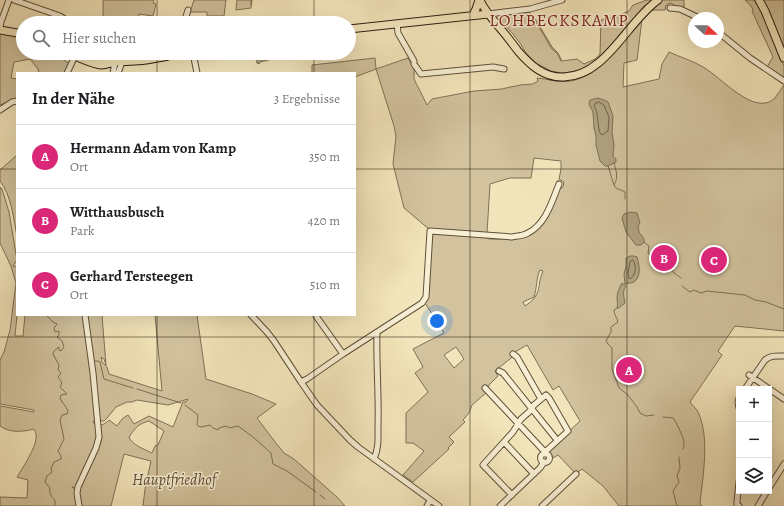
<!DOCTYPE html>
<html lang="de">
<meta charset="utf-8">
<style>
:root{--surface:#fff;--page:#f2f2f2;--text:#202124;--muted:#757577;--line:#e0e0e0;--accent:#db2777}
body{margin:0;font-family:Alegreya,serif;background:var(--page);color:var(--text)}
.controls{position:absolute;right:12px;bottom:12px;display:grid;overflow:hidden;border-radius:0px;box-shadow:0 4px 16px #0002}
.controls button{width:36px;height:36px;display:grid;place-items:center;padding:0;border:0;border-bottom:1px solid var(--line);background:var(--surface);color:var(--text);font:20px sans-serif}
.compass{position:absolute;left:688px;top:12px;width:36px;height:36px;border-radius:50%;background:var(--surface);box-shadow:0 4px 16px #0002;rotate:112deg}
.you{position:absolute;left:437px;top:321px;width:14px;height:14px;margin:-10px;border:3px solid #fff;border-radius:50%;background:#1a73e8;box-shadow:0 0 0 6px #1a73e833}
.badge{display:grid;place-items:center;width:26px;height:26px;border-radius:50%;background:var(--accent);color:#fff;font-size:13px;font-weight:700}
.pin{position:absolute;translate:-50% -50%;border:2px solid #fff;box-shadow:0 1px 4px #0006}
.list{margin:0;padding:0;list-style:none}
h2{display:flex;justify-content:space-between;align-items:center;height:52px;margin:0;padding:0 16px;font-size:17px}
h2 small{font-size:13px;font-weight:400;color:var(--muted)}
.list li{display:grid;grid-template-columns:26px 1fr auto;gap:12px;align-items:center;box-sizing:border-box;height:64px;padding:0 16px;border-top:1px solid var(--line)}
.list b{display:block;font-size:15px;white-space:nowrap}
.list p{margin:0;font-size:13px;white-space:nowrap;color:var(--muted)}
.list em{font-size:13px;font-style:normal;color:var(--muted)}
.icon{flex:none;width:22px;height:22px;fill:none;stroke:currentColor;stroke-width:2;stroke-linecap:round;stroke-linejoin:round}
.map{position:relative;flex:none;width:784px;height:506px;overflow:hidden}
.search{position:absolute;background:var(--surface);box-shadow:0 4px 16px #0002;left:16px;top:16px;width:340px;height:44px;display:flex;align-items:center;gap:10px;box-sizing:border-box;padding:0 14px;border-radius:22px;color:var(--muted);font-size:15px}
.panel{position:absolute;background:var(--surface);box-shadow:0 4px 16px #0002;left:16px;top:72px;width:340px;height:244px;border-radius:0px}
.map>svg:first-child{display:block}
.green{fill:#d2c39e;stroke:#807156;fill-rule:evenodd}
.water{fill:#b0a280;stroke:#7c6e52}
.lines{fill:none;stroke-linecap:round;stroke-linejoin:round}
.shore{stroke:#6f6047;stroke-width:1}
.stream{stroke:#7c6e52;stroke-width:1}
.minor-casing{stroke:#5f5039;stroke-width:7}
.major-casing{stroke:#2e1f0e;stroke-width:9}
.minor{stroke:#f7eed3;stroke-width:5}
.major{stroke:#f3e5bb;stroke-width:7}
.grid{fill:none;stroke:#2e1f0e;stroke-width:1;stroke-opacity:0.55}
.labels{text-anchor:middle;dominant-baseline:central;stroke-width:3;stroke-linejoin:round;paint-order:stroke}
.park-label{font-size:16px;font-style:italic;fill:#5f5039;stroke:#f7eed3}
.neighbourhood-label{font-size:17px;letter-spacing:1px;fill:#7a1f14;stroke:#f7eed3}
</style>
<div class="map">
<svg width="784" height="506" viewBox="0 0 784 506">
<rect width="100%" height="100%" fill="#f3e5bb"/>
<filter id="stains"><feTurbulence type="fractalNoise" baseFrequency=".005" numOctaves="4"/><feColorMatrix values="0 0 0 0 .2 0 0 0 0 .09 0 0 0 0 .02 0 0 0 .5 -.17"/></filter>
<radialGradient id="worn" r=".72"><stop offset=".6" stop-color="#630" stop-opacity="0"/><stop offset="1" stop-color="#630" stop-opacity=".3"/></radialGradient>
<path class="green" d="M103,0H154L153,3L156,4L153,16L139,14L137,22L132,21L130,23H103Z
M194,0H226L224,16H207V12H190Z
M237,0H252L251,8L236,10Z
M647,0H653L644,6L600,59L586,68L571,72L561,73L551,71L536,63L526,53L520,43L513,34L503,23L501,18L502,16L524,13L529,12L536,20L552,47L558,53L562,61L577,59L584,64L595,59L600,54L601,20L615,17L629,11L633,5Z
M663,0H684V8C682,8 678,7 676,6C671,3 671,2 666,5L665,10H650L658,3Z
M745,0H754L760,9L784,66V79L767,67L773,57L752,11L753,9L749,4Z
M763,0H784V48L764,1Z
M642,19L637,60L624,63L623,87L659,79L662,64L669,52C680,57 693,61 703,67C720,76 755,118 775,98C778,94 781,89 784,85V331L735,326L718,351L722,355L690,402C692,405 696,408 698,412C710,437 703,475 700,503L702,506H619L603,486L582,469L576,474L558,455L553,458L549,454L548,451L580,421L559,386L553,390L527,345L515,352L516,354L495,371L498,376L489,385L486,393L472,405L469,413L463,420L465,422L449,437L454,442L448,448L449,449L413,482L403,475L424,451L413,443H406V413L428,392L415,373L423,367L413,349L444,333L425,303L430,236L433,233L483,236L489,239H502L503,237L536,229L558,190L563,187L564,182L559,179L561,169V161L534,158L531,178H510L490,184L487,233L430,230L404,208L393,164L396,136L394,126L376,69L355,77V73H312V65L375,58L376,69L408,58L414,69V79L427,105L432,99L474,91L502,89L510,87L516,86L520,85L533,84L538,81L537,78C548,79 559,83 571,81C602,75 623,42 642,19ZM540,270L543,271C536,288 543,294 525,306L523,302L534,297C537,288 536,279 540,270ZM456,347L464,359L454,368L444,355Z
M0,33L23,37V53H56L69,64L66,73H39L38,69L30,59L14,62L11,78L17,79V98L0,105Z
M17,155V237C14,220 11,194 0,181V170Z
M0,187L2,189L9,212L17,260L13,266L17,267V315L15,336H23L25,315H102L106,365L104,359L101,357L102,362L107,367L109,374L162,391L155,315H197L206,379L252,394L276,404L257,418L275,442L284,453L294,459L338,498L345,506H143L145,489L151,461L124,454L111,506H81L78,489L72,487L75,489L78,506H0V497L27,498L28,480L17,477C22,469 38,445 36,435C36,433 35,431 34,429C23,432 9,433 0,426V406L34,412V410L0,404V360L4,352L10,330L16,283L11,266L0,243ZM188,399L186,402H183L173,427L149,416L134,424L128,415L122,419L117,426L109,420C105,424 102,425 97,426L93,422L96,418L100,421H104L107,418L116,407L127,402H132L137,400L168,405ZM149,421L164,431L158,445L155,446L152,453C144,449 132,445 129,437C136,427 138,424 149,421Z"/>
<path class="water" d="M256,53H270L272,59L260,62L259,64L257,63Z
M598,98L604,100L608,102L613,116L612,132L614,145L613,156L616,159V162L608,166H605L600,161L596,145V136L594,128L593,112L589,104L590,100Z
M631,212L637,213L640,223L638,226L639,232L644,239V242L641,245H636L626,232L622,218L624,214Z
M630,256H634L637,257C639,264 642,276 634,282C632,283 628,283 625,284L624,274L626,266V258Z
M622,283L626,286C622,291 624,297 625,303L619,308H617C618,304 617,301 617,297C617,292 620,287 622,283Z"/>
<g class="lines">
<path class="shore" d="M599,102L604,105L609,117L608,131L602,135L600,133C597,124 599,114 594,106L595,104Z
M633,260C637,266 636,275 630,279L629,278L628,274L630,262Z"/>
<path class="stream" d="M251,5V0
M526,12L527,15L536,22L552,49L557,53L561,61
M614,163C616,171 619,177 614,185
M608,166C610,171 613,185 616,188C619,190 622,190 625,192V199
M644,242L649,246L648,253L651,256L655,255L657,256
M659,260V261L662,262V264H664V266L669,270H672L674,273L681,278
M682,286L690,292L694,290L701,293L707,291L745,295L755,300L766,302L784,309
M617,308L614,310C614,315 617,317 618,322L611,327V332L606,341L608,344L612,348V369L619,388L627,394L637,407L640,413L646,416L654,415
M48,315L47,316L53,322L57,324L54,328L55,332L59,331V335L57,337L62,341L64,347L61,351L59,350V347L54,351L53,354L59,365L58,370L61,373L58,377C61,381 63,383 60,387L67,394L61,395L60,398C62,403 66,406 68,411L67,414L62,415L60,420L64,439L58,451L61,456V459L54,462L51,468L52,472L47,476L45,482L50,488C49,493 51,497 55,500V506
M94,361H97L100,362L104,379L133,388
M137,389L181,403
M185,405L198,415L197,425L198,426L201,427L210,425L213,428L218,430L219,428L226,426L229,428L238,426L253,437L271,453L273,464L287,471L316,492
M663,417L673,418C676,421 684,439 684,442C684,444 684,447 683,449
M94,459L101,442V439
M320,495L325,499
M677,506L673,491L679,482L677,476L680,468L679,457"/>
<defs>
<path id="minor" d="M14,0L60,16L66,20
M670,8L680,9L699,18
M488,14L530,9L562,0
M184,23L188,10
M397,23L398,33L414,61V64L421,74L493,67L504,69
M0,27L1,22L9,0
M718,32L750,58L784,81
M193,53L197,73
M67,73L75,56
M113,73L115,62
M118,73L122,62
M0,110L12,102L17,101
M251,315L267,332L274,341L301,382L317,405L350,440L358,447L439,506
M316,316L343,354
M513,354L517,357L541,399
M499,371L503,373L557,440
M749,375L784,399
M301,382L307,379L343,354L422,303L426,297L430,231L512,237C517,236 523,236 528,233C546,224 552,201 559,184
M485,388L545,452V454
M745,389L765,360C771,355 777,356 784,356
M739,398L738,402L739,408
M504,442L534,474
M540.5 458a4.5 4.5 0 1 1 9 0a4.5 4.5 0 1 1-9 0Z
M374,459C379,448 378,437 378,425C379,394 376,363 377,332
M739,482L737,502V505L739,506
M769,488L784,464
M512,495L483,465L513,432L521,419L529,412L534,405L546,395L549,398L568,431L545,452
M79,506L77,493L78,487L96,448L99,437L93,373L85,315
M427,506L430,500
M500,506L540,468L544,462
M542,506L576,474
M758,506L767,491"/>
<path id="major" d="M480,0C484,10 492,18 499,27C506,35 512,43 518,51C530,65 544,78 564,77C606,76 627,22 658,0
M759,0L765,11L784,58
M473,15L476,9L479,0
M349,29L488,14
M0,30L23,34
M69,53C79,58 89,63 101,65C106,65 111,63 116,62C139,61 157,60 180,53
M82,56L105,59L115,62"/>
</defs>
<use href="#minor" class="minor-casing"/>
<use href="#major" class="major-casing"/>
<use href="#minor" class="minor"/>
<use href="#major" class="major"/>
</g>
<path class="grid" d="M157,0V23M314,0V23M470,0V506M627,0V506M157,53V73M314,53V73M0,169H17M355,169H784M157,315V506M314,315V506M0,337H784"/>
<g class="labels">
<g class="park-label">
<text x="174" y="480">Hauptfriedhof</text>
</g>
<g class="neighbourhood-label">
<text x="559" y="20">LOHBECKSKAMP</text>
</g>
</g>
<rect width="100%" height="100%" filter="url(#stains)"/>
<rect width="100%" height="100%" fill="url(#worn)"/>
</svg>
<div class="controls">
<button>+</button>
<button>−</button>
<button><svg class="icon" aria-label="layers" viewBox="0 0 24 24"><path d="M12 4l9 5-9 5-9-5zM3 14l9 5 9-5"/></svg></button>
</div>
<svg class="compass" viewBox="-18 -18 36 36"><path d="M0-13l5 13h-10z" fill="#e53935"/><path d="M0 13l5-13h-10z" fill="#757577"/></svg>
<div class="you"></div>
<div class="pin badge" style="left:629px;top:370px">A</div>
<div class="pin badge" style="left:664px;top:258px">B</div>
<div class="pin badge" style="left:714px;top:260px">C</div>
<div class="search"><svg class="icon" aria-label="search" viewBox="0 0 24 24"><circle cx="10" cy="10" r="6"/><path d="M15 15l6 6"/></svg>Hier suchen</div>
<section class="panel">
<h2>In der Nähe<small>3 Ergebnisse</small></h2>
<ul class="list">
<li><span class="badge">A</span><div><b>Hermann Adam von Kamp</b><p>Ort</p></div><em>350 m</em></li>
<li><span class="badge">B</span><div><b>Witthausbusch</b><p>Park</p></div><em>420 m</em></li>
<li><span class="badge">C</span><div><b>Gerhard Tersteegen</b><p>Ort</p></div><em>510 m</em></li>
</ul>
</section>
</div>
